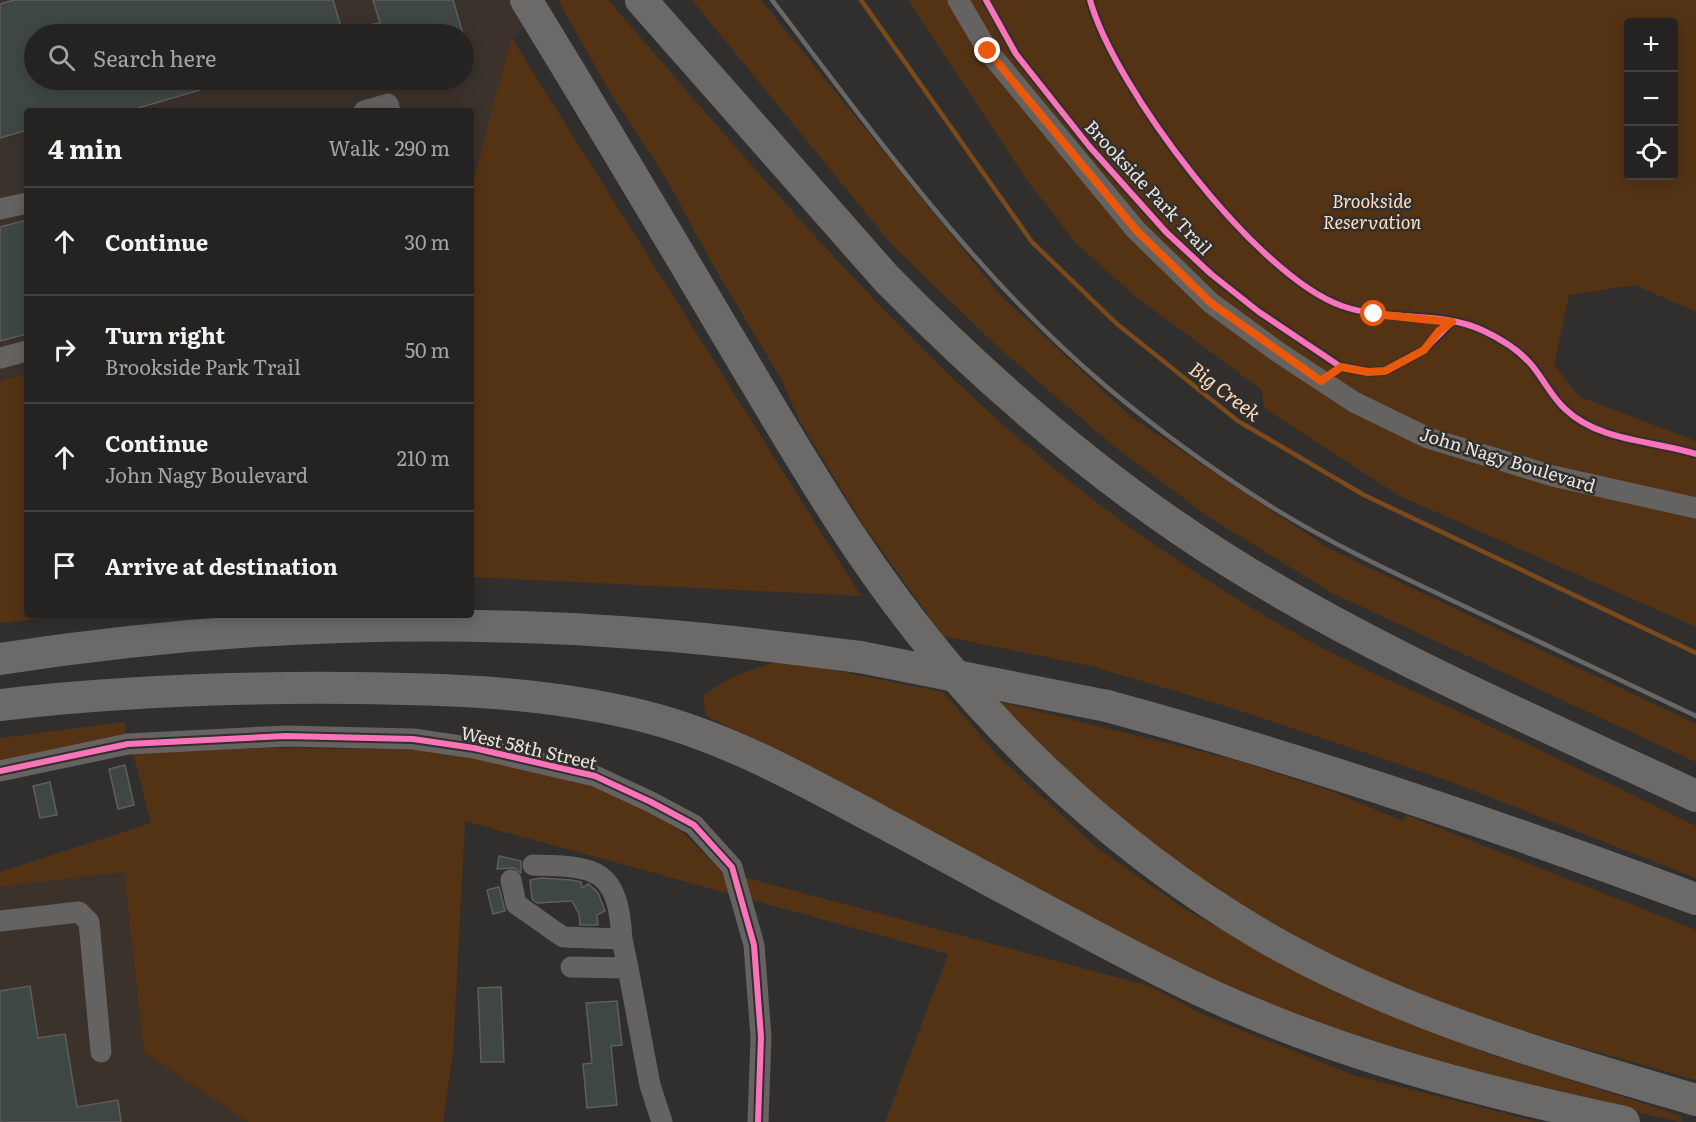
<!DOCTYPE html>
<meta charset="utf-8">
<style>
:root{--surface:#252322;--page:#2d2b2a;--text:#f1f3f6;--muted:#a3a4a5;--line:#424040}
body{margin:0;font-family:Literata,serif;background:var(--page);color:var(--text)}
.controls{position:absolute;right:18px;top:18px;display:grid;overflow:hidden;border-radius:6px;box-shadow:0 3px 15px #0003}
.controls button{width:54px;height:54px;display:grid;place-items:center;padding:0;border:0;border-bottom:2px solid var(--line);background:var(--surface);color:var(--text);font:30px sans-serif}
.stop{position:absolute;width:18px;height:18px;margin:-14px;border:4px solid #ea580c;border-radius:50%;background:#fff}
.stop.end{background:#ea580c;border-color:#fff;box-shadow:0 2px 6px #0008}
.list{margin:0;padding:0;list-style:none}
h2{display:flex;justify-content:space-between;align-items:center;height:78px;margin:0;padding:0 24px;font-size:26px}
h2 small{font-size:20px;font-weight:400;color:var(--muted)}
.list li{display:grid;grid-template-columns:39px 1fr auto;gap:18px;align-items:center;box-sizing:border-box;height:108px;padding:0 24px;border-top:2px solid var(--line)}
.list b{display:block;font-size:22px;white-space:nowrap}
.list p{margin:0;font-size:20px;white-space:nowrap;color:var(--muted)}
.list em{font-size:20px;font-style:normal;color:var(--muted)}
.icon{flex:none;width:33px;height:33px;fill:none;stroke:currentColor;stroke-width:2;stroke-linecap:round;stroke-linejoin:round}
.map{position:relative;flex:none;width:1696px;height:1122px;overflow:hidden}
.search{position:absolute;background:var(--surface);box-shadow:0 3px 15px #0003;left:24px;top:24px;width:450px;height:66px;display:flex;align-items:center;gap:15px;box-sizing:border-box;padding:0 21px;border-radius:33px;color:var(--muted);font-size:22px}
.panel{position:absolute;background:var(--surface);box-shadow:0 3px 15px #0003;left:24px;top:108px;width:450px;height:510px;border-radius:6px}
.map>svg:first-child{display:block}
.built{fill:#3b322b;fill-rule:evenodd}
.green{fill:#543315;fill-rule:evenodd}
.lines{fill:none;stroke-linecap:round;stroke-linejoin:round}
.stream{stroke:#7c491b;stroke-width:4.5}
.building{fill:#3f4745;stroke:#5e5e5d;stroke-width:1.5}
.minor{stroke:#646362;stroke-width:21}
.highway{stroke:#6b6a68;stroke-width:32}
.rail{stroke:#696868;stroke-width:4.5}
.highway-bridge{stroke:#6b6a68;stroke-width:32}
.cycleway-casing{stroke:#332f2b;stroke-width:10}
.cycleway{stroke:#fb73b8;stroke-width:6}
.route{stroke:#ea580c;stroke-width:8}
.labels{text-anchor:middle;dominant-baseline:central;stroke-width:5;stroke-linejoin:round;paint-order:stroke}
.street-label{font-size:18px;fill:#e7e4e2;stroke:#332f2b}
.park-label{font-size:18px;font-style:italic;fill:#ffddc3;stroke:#332f2b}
.water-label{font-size:20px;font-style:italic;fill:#fcdac0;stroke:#332f2b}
</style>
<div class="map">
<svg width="1696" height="1122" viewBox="0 0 1696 1122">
<rect width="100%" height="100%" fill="#312f2d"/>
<path class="built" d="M0,0H526L537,17L511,38L471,190V111H27V374L0,381ZM34,34H464V80H34Z
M124,872L144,1052L248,1122H0V887Z"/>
<path class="green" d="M558,0H608C778,195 944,400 1159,548C1223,592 1292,635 1363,668C1396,684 1430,698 1464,714C1542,751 1619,788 1696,826V878L1449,781L1232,708L1091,666L943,636L861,521L798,418L782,380L713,265L667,180L607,87Z
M692,0H761L1000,295L1131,417L1326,547L1696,724V762L1332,593L1209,517L1114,446L1000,349L892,245Z
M908,0H1696V312L1635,285L1569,295L1554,365L1580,397L1696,441V627L1400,496L1264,408L1262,390L1135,296L1075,242L1026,179ZM1628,22H1674V176H1628Z
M511,37L861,596L471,577V190Z
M27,374V615H71L0,623V381Z
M781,660L943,692L999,757L1096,847L1183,908L1336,993L1486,1053L1682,1116V1122L1524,1088L1369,1045L1227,993L856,791L705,715L704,695L734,676Z
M997,701L1235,760L1328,790L1403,821L1406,815L1696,930V1080C1596,1051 1493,1027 1397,985C1297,942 1203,886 1117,818C1074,784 1035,741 997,701Z
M124,722L127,737L0,765V738Z
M273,748L437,750L575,780L613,792L652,813L683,833L721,871L1149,986L1204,1015L1353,1075L1538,1122H885L948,954L465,821L453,1052L443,1122H248L144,1052L124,872L0,887V872L151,823L133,754L185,750Z"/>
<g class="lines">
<path class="stream" d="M861,0L1032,242L1117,324L1238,421L1364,495L1696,653"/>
</g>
<path class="building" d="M14,0H333L343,34H34V80H224V83L128,111H27V130L0,138V4Z
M373,0H453L463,34H376L373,24L380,23Z
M27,220V334L0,341V227Z
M125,765L134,805L118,809L109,769Z
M50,782L57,815L40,818L33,786Z
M499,856L521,861V873L514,868L497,869Z
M541,878L571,880L581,882L582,888L588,884L592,887L598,893L605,911L597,915L598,925H580L579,914L572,901L537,903L532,899L530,880Z
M499,887L505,911L493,914L487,890Z
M30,986L38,1038L65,1034L77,1107L118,1100L121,1122H0V991Z
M501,987L504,1062H481L478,988Z
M617,1001L622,1045L611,1046L617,1105L587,1108L583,1064L592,1063L586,1003Z"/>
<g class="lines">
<path class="minor" d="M958,0L988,51L1136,230L1211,303L1278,352L1354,402L1428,438L1553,476L1696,508
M364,111L388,104L390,111
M0,209L27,203
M0,358L27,351
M0,771L128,744L286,736L413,739L474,748L595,776L651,802L694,825L732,867L754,945L761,1037L758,1122
M533,865C597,866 618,869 622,939
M511,880L516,904L563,937L622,939L628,968
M0,921L79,912L89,922L101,1052
M571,967L628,968L650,1085L662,1122"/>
<path class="highway" d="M526,0C595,112 662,225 729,338C771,408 811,478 857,546C962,702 1096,837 1258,933C1393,1013 1547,1056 1696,1100
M641,0L886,278C990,384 1101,481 1227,560C1375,653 1538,722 1696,796
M0,659C204,627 414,618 620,632C700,637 780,647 860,657
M0,705C117,691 234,687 352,688C450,689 547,692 643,716C727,737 803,780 878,820C972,870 1065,922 1159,970C1306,1046 1464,1088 1624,1122
M1107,706C1307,760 1502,827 1696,899"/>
<path class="rail" d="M772,0C876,136 976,277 1108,388C1158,430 1212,469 1267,504C1324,540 1386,569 1447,598C1530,638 1613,677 1696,716"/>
<path class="highway-bridge" d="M860,657L1107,706"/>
<defs>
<path id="cycleway" d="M986,0L1016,54L1089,146L1166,232L1211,274L1259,312L1341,367L1368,372L1385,371L1424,350L1452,322
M1090,0C1114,87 1256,276 1342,306C1387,322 1441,310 1484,331C1501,339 1516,348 1529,362C1542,376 1550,395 1565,409C1600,442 1652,440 1696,454
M0,771L128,744L286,736L413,739L474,748L595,776L651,802L694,825L732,867L754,945L761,1037L758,1122"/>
</defs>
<use href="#cycleway" class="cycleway-casing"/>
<use href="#cycleway" class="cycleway"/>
</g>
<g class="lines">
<path class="route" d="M988,51L1136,230L1211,303L1321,381L1341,367L1368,372L1385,371L1424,350L1439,331L1452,322L1374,314"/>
</g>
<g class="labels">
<g class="street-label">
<text transform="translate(1149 187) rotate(47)">Brookside Park Trail</text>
<text transform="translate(1508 459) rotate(17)">John Nagy Boulevard</text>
<text transform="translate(529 747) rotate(13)">West 58th Street</text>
</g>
<g class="park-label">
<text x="1372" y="200">Brookside<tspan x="1372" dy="21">Reservation</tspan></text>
</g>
<g class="water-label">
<text transform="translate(1226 390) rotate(37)">Big Creek</text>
</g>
</g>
</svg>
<div class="controls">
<button>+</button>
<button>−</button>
<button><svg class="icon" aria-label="locate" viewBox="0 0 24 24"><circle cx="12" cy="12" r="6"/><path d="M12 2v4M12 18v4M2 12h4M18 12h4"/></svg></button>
</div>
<div class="stop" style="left:1374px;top:314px"></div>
<div class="stop end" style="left:988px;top:51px"></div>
<div class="search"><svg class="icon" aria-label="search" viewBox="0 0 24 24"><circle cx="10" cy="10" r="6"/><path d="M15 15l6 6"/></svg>Search here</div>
<section class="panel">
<h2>4 min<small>Walk · 290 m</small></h2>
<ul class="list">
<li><svg class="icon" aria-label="ahead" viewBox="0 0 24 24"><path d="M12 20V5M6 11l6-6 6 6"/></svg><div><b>Continue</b></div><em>30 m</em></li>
<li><svg class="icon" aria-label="right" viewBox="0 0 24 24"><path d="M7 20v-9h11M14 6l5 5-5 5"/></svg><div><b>Turn right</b><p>Brookside Park Trail</p></div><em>50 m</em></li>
<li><svg class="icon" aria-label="ahead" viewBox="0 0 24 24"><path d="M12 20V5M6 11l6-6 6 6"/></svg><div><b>Continue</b><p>John Nagy Boulevard</p></div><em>210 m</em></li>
<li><svg class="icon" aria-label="arrive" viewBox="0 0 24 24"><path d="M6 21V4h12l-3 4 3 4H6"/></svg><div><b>Arrive at destination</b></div></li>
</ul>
</section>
</div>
